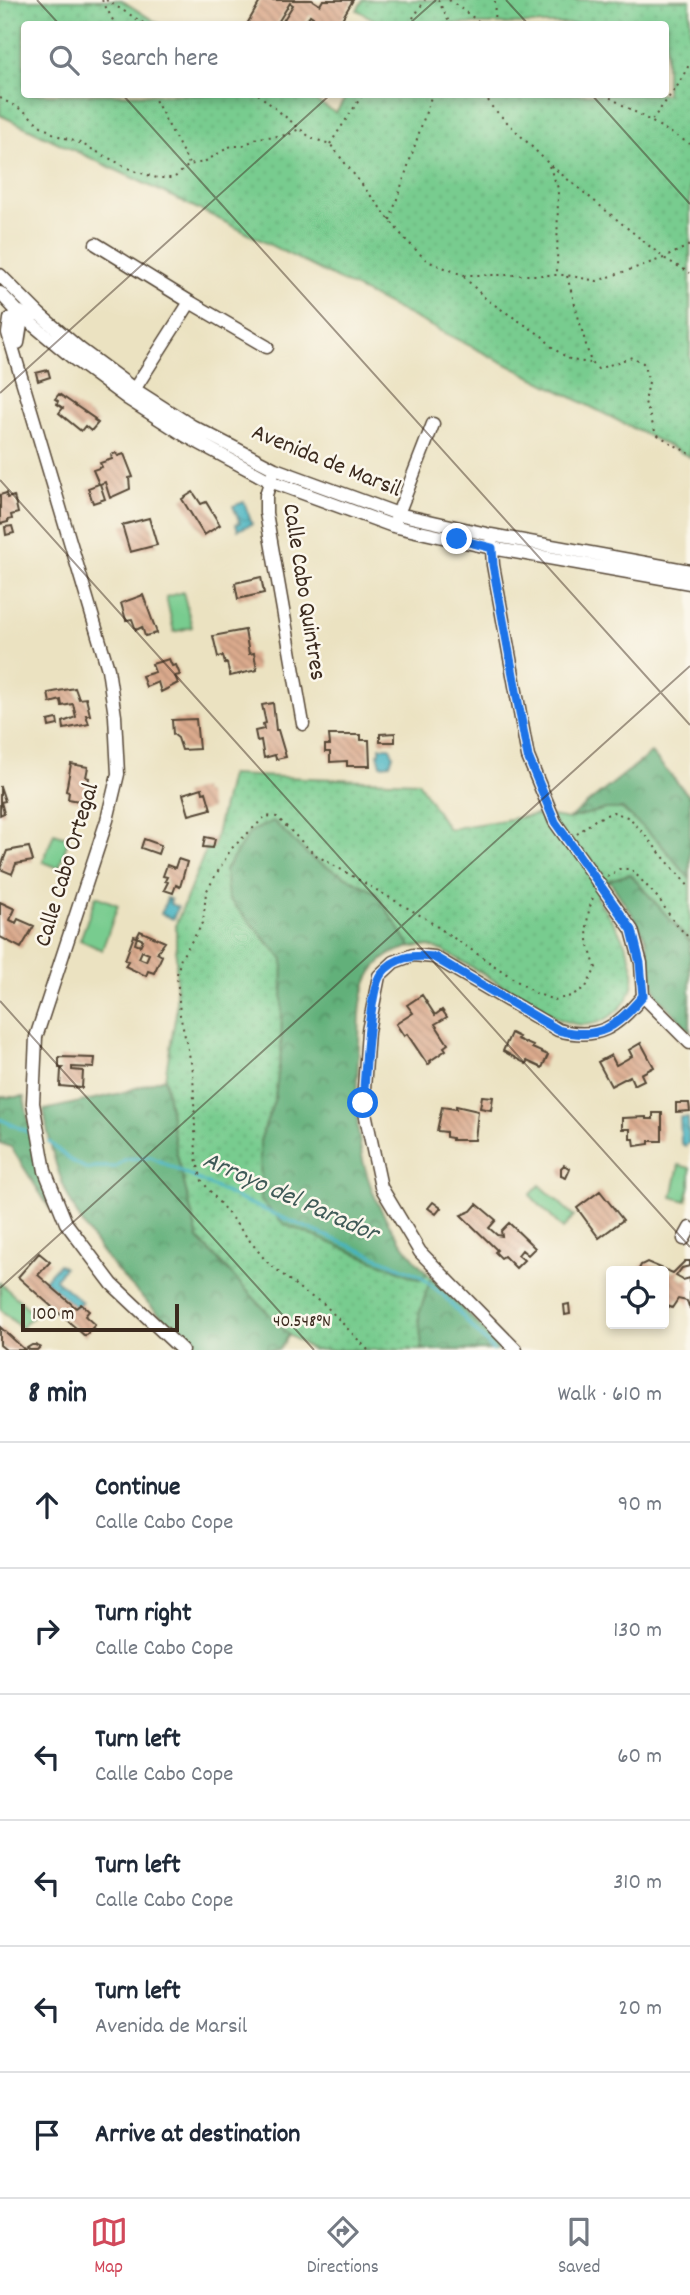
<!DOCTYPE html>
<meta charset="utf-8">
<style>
:root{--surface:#fff;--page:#f6f6f7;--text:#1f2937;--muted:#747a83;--line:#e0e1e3;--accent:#d1495b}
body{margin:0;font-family:Dekko,sans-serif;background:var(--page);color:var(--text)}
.controls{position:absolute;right:21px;bottom:21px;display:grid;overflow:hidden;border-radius:7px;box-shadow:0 4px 10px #0003}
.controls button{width:63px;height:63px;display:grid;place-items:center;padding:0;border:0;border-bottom:2px solid var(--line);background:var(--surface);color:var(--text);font:35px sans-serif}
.scale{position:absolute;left:21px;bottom:18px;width:158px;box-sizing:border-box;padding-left:7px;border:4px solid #3b2a1e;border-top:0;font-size:19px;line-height:24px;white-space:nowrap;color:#3b2a1e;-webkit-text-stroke:5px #fbf7ec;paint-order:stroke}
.stop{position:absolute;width:21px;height:21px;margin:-16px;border:5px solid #1a73e8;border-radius:50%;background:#fff}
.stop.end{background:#1a73e8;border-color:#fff;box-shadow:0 2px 7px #0008}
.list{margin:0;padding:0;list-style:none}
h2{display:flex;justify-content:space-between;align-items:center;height:91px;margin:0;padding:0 28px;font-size:30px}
h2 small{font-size:23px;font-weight:400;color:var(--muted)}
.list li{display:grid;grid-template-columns:46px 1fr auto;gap:21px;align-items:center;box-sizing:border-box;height:126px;padding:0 28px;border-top:2px solid var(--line)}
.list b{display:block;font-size:26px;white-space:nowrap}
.list p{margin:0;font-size:23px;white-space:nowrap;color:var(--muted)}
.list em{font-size:23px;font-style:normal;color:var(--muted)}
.icon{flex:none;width:38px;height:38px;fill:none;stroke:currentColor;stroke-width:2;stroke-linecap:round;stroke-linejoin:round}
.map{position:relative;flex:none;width:690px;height:1350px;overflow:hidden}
.search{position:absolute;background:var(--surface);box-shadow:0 4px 10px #0003;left:21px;right:21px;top:21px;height:77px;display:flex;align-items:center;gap:18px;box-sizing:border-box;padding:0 24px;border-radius:7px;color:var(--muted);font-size:26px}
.sheet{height:847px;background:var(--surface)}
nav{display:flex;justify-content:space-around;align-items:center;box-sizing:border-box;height:98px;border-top:2px solid var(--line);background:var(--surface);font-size:19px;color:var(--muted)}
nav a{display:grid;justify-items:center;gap:4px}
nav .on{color:var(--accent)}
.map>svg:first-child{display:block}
.grass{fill:url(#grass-dots);stroke:#5a7b56;stroke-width:2}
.forest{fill:url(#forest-crowns);stroke:#4e6d4c;stroke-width:2}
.pitch{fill:#78cc8f;stroke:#5a7b56;stroke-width:2}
.water{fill:url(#water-waves);stroke:#406f70;stroke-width:2}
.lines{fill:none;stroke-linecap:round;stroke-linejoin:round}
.stream{stroke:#46b4c1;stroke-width:3.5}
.building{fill:url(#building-back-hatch);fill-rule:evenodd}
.minor-casing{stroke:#554636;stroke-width:15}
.path{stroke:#554636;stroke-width:2;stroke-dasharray:2 5;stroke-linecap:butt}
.minor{stroke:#fff;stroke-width:12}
.route{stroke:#1a73e8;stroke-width:9}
.ticks{fill:none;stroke:#3b2a1e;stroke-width:2;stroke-opacity:0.45}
.labels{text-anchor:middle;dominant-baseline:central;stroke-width:5;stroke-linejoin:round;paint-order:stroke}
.street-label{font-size:24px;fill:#3b2a1e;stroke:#fbf7ec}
.water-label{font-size:26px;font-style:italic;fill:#3f5a57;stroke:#fbf7ec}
.ticks-label{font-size:18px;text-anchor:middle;fill:#3b2a1e;stroke:#fbf7ec;stroke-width:5;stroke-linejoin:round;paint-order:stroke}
</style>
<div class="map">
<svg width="690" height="1350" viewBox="0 0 690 1350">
<defs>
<pattern id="grass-dots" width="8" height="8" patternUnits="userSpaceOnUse" patternTransform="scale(1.75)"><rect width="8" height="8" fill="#78cc8f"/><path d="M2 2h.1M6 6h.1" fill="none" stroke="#69af7b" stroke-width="1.8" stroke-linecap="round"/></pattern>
<pattern id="forest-crowns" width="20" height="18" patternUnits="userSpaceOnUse" patternTransform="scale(1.75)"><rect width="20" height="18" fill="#62b07a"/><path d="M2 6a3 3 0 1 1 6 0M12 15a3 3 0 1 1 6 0" fill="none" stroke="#528f63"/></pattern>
<pattern id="water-waves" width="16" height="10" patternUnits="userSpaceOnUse" patternTransform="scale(1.75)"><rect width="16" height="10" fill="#46b4c1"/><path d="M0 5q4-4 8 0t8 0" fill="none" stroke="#3c939c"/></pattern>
<pattern id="building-back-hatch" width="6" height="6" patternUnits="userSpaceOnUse" patternTransform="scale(1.75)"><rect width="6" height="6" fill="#dbaa8d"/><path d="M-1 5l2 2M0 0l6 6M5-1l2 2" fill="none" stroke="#b38b73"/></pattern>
</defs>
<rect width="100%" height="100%" fill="#fbf7ec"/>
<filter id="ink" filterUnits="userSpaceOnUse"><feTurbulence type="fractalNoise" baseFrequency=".0143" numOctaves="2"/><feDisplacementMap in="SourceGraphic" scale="14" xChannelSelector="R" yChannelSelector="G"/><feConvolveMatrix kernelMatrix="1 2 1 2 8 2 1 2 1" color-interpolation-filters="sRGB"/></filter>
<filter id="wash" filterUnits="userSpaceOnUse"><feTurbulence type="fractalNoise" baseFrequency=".00686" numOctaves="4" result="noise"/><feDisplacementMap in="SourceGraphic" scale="28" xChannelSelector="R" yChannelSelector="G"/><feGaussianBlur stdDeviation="1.57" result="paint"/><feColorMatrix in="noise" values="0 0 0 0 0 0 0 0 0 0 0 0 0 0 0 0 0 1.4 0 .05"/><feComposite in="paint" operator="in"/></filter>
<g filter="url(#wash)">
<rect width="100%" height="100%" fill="#ebe2c1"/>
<path class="grass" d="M0,0H121L159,24H24V94L305,95L336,113L347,95L666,94V24H382L357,10L363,0H690V457L213,216L0,115Z
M230,775L418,782L448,829L541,814L568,819L606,809L622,808L658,841L690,879V942L630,874L609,880L596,897C620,931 659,984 609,1017C597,1025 581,1027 568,1022C551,1017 536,1006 521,997C495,981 470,965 443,951L428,946L411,947L375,892L312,859L273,822L228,898L283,959L281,1052L275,1098L260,1141L420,1280L427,1273L431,1277L419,1315L422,1348L427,1350H312L289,1335L198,1239L176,1151L165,1078L176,1013V924L207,847L213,848Z"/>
<path class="forest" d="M651,753L690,797V879L658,841L622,809H606L568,819Z
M273,821L312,859L375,892L411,947C395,951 382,957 372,972C358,994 360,1020 359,1045C356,1091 353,1133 368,1178C379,1214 401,1245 427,1273L421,1280L284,1224L261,1201L260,1141L275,1098L281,1052L283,959L228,898L225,870L250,832Z
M630,874L690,942V1031L658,997L654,986L646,939L639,925L609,880Z
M165,1078L176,1151L198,1239L289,1335L279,1350H197C116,1273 61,1227 44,1110L121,1093Z
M0,1097H24L37,1168L50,1209L11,1147L0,1143Z
M431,1277L504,1350H427L422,1348L419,1315Z"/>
<path class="pitch" d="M183,592L192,627L174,632L166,597Z
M54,833L69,838L59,868L43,862Z
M96,896L118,905L102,950L80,940Z
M679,1165L690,1168V1185L686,1201L672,1197Z
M540,1185L574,1216L563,1229L530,1195Z
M0,1283L35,1314L21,1328L0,1309Z"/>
<path class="water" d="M244,502L252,524L238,530L236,524L240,523L233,506Z
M380,747H390L393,755L390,764L381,765L378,753H380Z
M167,898L171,900L170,904L178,907L173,919L161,914Z
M680,1117H688L689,1143L685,1146L681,1143Z
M59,1264L64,1268L55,1279L82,1302L76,1308L44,1280Z"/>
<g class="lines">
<path class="stream" d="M0,1119L30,1133
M49,1142L70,1160L87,1169L95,1167H115L126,1159L151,1157L241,1200L419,1275L443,1295L493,1350"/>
</g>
<g id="blocks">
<path class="building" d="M261,0H312L320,5L323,0H353L339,24H309L313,17L310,15L304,24H289L283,21L293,5L290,3L277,24H247Z
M48,370L50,377L38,381L36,373Z
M59,394L95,419L94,420L98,423L91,431L85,426L81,431L59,413L63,408L57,404L58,401L55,399Z
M116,453L118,456L124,454L133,477L129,478L130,489L110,498L105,482L100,484L105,499L93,503L88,488L99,484L93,470L102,467L100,463L112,459L111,455Z
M193,492L201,504L206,502L220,525L204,535L182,499Z
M6,493L7,498L14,496L18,513L11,515L12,519L8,520V522L0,524V495Z
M149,518L157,545L130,552L122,525Z
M12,526L14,533L6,535L5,527Z
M261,577L264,593L238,599L235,583Z
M143,595L157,633L145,636L142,627L136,630L132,619L126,620L121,603Z
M245,630L249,654L254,653L257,670L230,676L227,663L225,664L223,656L218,657L213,636Z
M169,659L172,666L176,665L180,675L175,676L178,683L161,692L158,682L146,687L142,676L155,672L152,664Z
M75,688L79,699L86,698L90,715H86L89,724L64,729L63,722L76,717L73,704L62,706L61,700L50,703L48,693Z
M273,703L276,730H278L286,757L276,759L275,755L264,758L261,740L257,741L255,731L264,729L263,724L266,723L262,705Z
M57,719L58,725L49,727L48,721Z
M196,719L199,749L182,750L178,738L173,734L172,720Z
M395,733V742H380V734Z
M329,735H361V740H369L370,766H347V761L330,762V752H325V745H330Z
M71,764L88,767L86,777L89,778L85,802L68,799L69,792L66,791Z
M0,786L5,801L1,802L4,813L0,815Z
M202,788L203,793L206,792L211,809L189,815L183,794Z
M205,837L215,839L213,848L203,847Z
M144,839L161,845L158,854L141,848Z
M29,847L33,861L16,864L12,874L0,869L7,851Z
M178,859L187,862L180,887L176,885L173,893L164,890L168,882L165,881L167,877L163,876L167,865L175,868Z
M0,902L15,909L10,920L16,923L18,919L34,926L21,948L0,937Z
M140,931L165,942L157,953L162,956L154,973L148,971L146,976L125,966L128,961L125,960L134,936L137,937L135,944L140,946L143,940L137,937ZM142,951L149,954L146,961L139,958Z
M422,995L435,1015L442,1010L447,1017L435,1024L448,1044L444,1047L446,1050L430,1061L431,1062L428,1065L407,1034L404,1036L396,1024L413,1013L407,1005Z
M511,1033L519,1037L517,1039L533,1046L532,1048L548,1055L542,1068L527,1061L526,1064L523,1062L503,1051Z
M641,1043L654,1067L641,1074L644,1080L634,1085L630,1076L611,1086L598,1062L611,1055L616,1065L632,1056L629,1050Z
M59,1057L95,1058L94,1068L72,1067V1070L83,1071L82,1088L60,1086L61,1070L63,1068H59Z
M482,1096L493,1097L491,1110L480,1108Z
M676,1103H689L690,1111L676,1112Z
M456,1106L478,1111L475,1140H452V1138L446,1137V1132L437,1131L442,1107L456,1109Z
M653,1113H662V1141H649V1144L635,1146L634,1139H630V1129H622V1118L646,1117V1119H653Z
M564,1165L570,1169L566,1178L561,1176V1168Z
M600,1191L623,1220L599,1238L577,1208Z
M433,1202L441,1208L436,1214L428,1208Z
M477,1204L496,1220L489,1228L497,1235L502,1236L501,1231L509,1223L535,1248L528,1255L522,1250L518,1255L524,1260L516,1268L504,1256L501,1258L495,1252L497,1250L461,1215L471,1211Z
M39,1253L50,1262L38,1275L76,1308L81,1304L89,1311L85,1316L95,1325L85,1336L18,1277Z
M685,1261H690V1266L682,1268L676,1276L683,1280L690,1278V1309L687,1301L678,1299L672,1308L664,1304V1271H638L641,1265L647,1262L673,1273Z
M569,1304L570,1314L565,1315L564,1305Z
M0,1327L10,1336L25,1350H6L0,1345Z
M32,1345H35L40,1347L37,1350H30L27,1348Z"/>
</g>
</g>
<g filter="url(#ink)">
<use href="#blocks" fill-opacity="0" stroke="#554636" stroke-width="2"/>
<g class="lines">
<defs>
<path id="minor" d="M96,244L190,302L267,347
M0,275L39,314L80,349L134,389L192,426L275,469L398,514L491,535L690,571
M0,293L20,314L74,359L128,399L186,436L270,481L393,526L492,548L690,583
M39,314H20L10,319L8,333L108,669L115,716L118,774L107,820L36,1037L33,1103L45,1171L66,1223L112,1284L182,1350
M18,343L21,324L20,312
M130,396L190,302
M273,473L266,495V513L303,724
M396,519L433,424
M491,535L493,565L528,757L555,822L632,930L641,963L643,996C617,1027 599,1041 558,1030L434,957L413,955L394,962L379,976L368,1031L363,1103L381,1187L420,1252L516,1350
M643,996L690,1043
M684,1239L690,1228"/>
</defs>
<use href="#minor" class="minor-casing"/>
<path class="path" d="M102,0L115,24
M106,0L145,24
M438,0L450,24
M449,0L482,24
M409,24L425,0
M494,24L495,0
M152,94L189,164
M258,94L311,138L330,144L404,238L427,261L463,275H566L597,281L664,258L690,245
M485,94L491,106L549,164L664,258L690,273
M604,94L690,144
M0,98L24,111L41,126L56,135L80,143L132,170L157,178H174L189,165L204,162L231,146H243L257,138L288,135L299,129
M652,120L678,85L690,63
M330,144L363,94
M549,166L558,188L557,274
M390,220L432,94
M567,276L591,363L598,369L632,357L643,363L649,382L645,402L656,434L690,454
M464,277L487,300L542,336L554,349L571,360L590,363
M577,834L595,820L613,812L630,818L690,888
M607,877L619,869H631L659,899L674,922L690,939
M368,1350L324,1304L305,1293L266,1261L202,1181L196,1158L193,1071L180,1015L177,974L181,958L203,923L206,892L231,849L266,816L277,817L314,854L423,917L533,992L554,1000L571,996L586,987L596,968C586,941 583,923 594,895"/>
<use href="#minor" class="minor"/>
</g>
</g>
<g class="lines" filter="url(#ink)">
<path class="route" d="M363,1103C365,1079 369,989 381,974C395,956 413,955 434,957L558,1030C599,1041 617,1027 643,996L640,963L632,930L555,822L528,757L493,565L492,548L457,539"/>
</g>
<path class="ticks" d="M37,0L59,24M506,0L528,24M409,24L436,0M122,94L690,725M591,94L690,204M0,393L331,94M0,480L690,1247M0,1001L314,1350M0,1288L690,666"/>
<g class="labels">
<g class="street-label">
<text transform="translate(326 462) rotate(22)">Avenida de Marsil</text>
<text transform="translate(303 592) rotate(81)">Calle Cabo Quintres</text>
<text transform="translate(68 865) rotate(-73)">Calle Cabo Ortegal</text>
</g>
<g class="water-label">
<text transform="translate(290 1198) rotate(24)">Arroyo del Parador</text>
</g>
</g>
<g class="ticks-label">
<text x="302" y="1326">40.548°N</text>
</g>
</svg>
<div class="controls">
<button><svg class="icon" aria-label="locate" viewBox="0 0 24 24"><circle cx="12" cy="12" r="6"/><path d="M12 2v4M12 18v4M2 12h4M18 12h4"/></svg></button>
</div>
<div class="scale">100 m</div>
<div class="stop" style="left:363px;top:1103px"></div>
<div class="stop end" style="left:457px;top:539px"></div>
<div class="search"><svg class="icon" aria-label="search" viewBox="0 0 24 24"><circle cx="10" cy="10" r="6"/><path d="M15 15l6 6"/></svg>Search here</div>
</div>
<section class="sheet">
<h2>8 min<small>Walk · 610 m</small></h2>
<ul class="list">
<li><svg class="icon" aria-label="ahead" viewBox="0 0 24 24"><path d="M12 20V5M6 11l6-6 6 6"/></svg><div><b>Continue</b><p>Calle Cabo Cope</p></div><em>90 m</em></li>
<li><svg class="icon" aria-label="right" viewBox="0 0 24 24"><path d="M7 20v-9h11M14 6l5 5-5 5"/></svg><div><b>Turn right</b><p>Calle Cabo Cope</p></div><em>130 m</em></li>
<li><svg class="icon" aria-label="left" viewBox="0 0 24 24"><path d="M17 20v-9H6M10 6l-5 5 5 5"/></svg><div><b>Turn left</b><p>Calle Cabo Cope</p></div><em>60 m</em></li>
<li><svg class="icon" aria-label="left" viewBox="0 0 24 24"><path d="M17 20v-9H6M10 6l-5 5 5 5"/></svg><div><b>Turn left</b><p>Calle Cabo Cope</p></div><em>310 m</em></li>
<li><svg class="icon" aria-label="left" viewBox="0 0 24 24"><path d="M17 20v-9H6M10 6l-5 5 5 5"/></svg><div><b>Turn left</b><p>Avenida de Marsil</p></div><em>20 m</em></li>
<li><svg class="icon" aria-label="arrive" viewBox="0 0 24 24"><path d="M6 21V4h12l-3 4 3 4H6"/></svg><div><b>Arrive at destination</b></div></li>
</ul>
</section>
<nav>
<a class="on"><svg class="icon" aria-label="map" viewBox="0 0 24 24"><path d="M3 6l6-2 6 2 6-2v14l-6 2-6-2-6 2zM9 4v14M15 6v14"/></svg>Map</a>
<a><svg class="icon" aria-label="directions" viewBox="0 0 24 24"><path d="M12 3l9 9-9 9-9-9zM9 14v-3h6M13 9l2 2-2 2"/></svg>Directions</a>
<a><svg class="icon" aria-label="saved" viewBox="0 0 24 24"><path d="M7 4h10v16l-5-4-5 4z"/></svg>Saved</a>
</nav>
